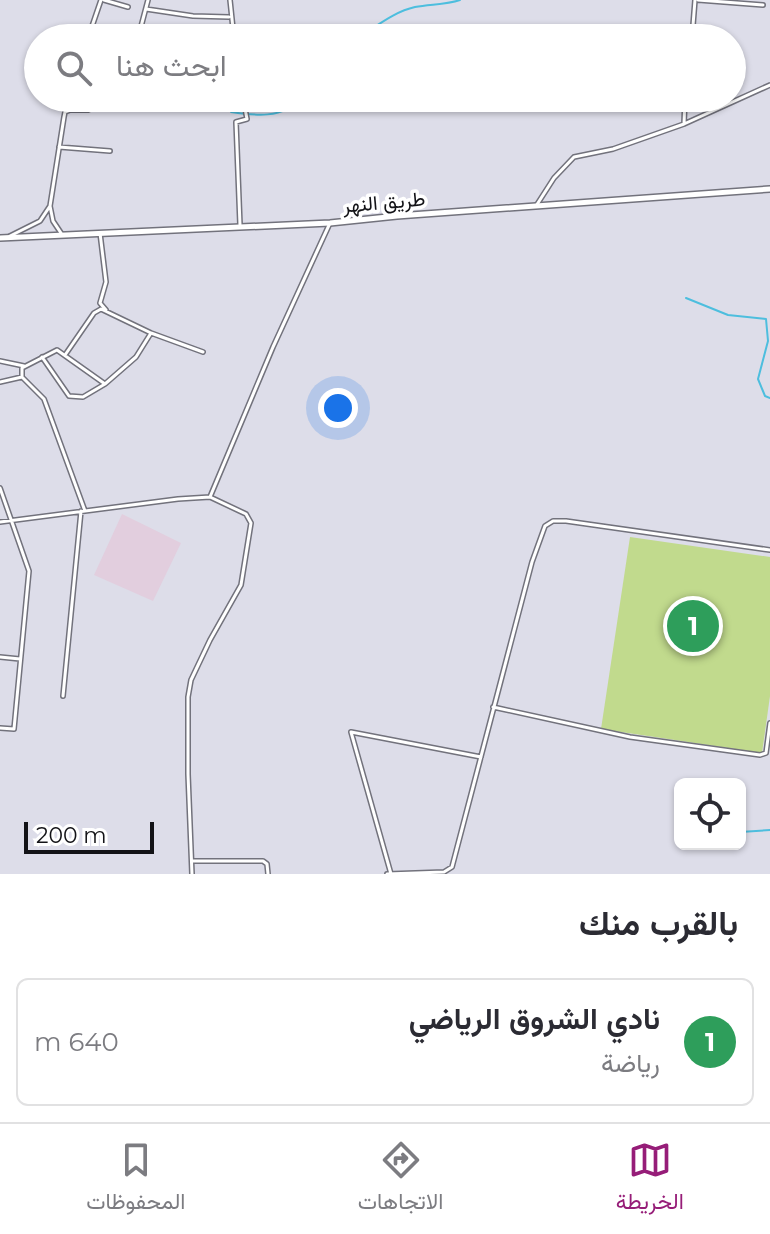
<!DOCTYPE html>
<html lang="ar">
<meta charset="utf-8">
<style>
:root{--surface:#fff;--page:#f7f7f7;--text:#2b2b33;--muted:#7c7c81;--line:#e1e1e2;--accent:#961d78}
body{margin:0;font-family:Montserrat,Vazirmatn,sans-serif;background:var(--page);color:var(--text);direction:rtl}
.controls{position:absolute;right:24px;bottom:24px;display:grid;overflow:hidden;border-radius:12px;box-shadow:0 2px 6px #0004}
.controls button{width:72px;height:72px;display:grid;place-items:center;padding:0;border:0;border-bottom:2px solid var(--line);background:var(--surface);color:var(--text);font:40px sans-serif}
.scale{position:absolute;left:24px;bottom:20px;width:130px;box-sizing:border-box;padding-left:8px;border:4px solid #131317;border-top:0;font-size:22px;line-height:28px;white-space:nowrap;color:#131317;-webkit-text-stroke:6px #fff;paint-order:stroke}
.you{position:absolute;left:338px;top:408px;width:28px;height:28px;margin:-20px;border:6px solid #fff;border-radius:50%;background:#1a73e8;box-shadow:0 0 0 12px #1a73e833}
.badge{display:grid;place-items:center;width:52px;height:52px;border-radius:50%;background:var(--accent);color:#fff;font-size:26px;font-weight:700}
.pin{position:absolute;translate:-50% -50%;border:4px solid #fff;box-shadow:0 2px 8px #0006}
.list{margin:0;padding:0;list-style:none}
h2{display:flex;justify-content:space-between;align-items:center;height:104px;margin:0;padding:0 32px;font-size:34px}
h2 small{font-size:26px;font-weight:400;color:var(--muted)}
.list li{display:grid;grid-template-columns:52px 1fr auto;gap:24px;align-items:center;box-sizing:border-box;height:128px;margin:0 16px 16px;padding:0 16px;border:2px solid var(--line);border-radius:12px}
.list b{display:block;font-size:30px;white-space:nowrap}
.list p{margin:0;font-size:26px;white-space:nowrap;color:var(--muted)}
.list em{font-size:26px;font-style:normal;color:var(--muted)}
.icon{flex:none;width:44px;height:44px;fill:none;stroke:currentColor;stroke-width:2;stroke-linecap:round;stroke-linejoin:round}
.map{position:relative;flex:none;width:770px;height:874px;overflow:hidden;direction:ltr}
.search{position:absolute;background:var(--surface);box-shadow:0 2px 6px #0004;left:24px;right:24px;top:24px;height:88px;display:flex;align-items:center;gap:20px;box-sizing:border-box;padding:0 28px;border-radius:44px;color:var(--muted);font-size:30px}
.sheet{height:248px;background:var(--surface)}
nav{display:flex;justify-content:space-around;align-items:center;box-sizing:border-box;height:112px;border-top:2px solid var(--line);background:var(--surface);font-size:22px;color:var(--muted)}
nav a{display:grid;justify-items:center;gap:4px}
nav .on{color:var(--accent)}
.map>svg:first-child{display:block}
.industrial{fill:#e2cede}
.green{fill:#c1da8d}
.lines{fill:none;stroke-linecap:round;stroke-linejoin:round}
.stream{stroke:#4dbede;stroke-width:2}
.minor-casing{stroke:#72727c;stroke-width:6}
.secondary-casing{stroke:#72727c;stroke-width:8}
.minor{stroke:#fff;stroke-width:3}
.secondary{stroke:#fff;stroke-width:5}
.labels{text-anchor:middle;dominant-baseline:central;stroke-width:7;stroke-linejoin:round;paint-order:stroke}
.street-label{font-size:20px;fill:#131317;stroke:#fff}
</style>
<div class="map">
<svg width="770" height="874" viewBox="0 0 770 874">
<rect width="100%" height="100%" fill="#dddde9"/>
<path class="industrial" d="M122,514L181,543L153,601L94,575Z"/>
<path class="green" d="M630,537L770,557V696L762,753L601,729Z"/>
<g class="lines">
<path class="stream" d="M357,38C376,27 393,12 415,7C430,4 445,5 460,0
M231,112C251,115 286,120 298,98
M686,298L728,315L766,319L768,341L758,379L765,396L770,398
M740,832L770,830"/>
<defs>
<path id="minor" d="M104,0L128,7
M230,0L234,38
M698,0L763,5
M146,9L193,16L229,17
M596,29L665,38
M88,38L101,0
M138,38L148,0
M692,38L695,0
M70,110H88L114,98
M684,124L685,98
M59,147L110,151
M50,206L53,221L61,233
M536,206L554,178L574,157L613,149L684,124L770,85
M240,225L236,122L247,119L243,98
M100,233L106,282L100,303L106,310
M10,236L40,221L50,206L64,117L65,112L70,110L73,98
M65,355L94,313L101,309L151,333L203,352
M42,357L69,396L83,397L105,384
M0,361L24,366
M0,382L22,377
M0,488L29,571L14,729L0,728
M85,511L44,399L22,377V368L57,350L105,384L136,357L151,333
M0,522L178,499L210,497
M0,657L20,659
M63,696L81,511
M493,707L630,737L760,755L766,753L770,723
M192,861H263L267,864L268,874
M192,874L188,774V697L191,680L210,640L241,585L251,523L246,514L210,497L273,347L330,223
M387,874L444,872L452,867L532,562L545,526L553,521H566L770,550
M391,874L351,732L481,757"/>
<path id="secondary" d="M0,238L330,223L397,216L770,189"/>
</defs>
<use href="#minor" class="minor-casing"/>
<use href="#secondary" class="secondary-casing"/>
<use href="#minor" class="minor"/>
<use href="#secondary" class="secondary"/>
</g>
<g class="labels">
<g class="street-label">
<text transform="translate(384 202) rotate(-5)">طريق النهر</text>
</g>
</g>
</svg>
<div class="controls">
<button><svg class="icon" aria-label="locate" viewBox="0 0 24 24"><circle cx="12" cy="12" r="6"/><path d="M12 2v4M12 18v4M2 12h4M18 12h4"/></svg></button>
</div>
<div class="scale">200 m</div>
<div class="you"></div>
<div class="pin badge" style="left:693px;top:626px;background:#2e9e5b">1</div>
<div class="search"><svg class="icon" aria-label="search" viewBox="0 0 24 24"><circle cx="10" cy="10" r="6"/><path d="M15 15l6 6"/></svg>ابحث هنا</div>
</div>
<section class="sheet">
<h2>بالقرب منك<small></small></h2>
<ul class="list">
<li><span class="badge" style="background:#2e9e5b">1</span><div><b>نادي الشروق الرياضي</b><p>رياضة</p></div><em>640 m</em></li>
</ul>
</section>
<nav>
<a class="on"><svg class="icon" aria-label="map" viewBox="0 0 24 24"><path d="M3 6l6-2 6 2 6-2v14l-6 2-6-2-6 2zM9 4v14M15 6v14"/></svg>الخريطة</a>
<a><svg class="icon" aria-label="directions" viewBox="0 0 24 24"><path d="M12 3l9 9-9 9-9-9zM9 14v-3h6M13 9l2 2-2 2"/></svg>الاتجاهات</a>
<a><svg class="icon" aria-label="saved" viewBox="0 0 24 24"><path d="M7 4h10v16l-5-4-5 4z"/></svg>المحفوظات</a>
</nav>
